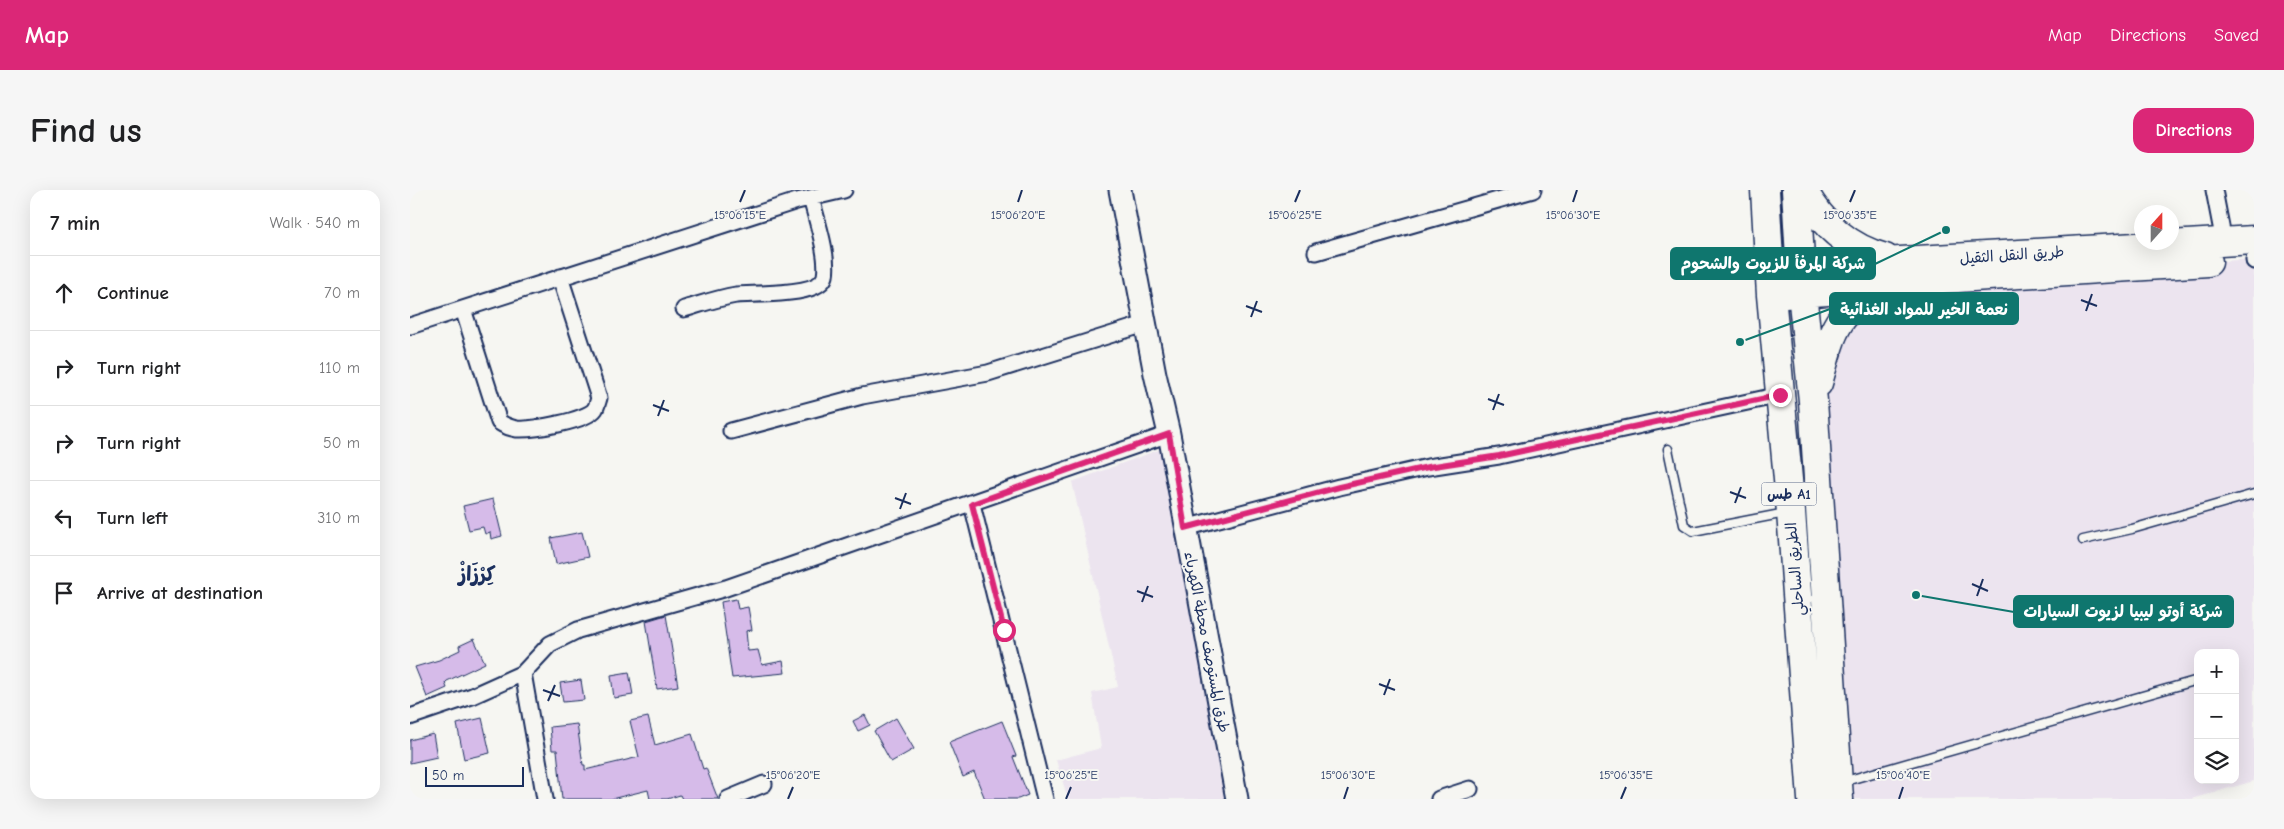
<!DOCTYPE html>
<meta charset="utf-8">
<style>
:root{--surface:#fff;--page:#f6f6f6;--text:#202124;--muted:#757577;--line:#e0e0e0;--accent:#db2777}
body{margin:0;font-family:"Comic Neue","Playpen Sans Arabic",sans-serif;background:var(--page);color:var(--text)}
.controls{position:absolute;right:15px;bottom:15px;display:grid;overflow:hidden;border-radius:10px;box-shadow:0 5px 20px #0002}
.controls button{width:45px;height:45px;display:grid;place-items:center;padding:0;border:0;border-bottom:1px solid var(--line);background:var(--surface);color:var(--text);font:25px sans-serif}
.compass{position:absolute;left:1724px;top:15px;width:45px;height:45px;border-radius:50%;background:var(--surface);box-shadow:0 5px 20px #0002;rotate:21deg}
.scale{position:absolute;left:15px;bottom:12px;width:99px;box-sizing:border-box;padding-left:5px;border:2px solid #1b2f5e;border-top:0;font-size:14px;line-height:18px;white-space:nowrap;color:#1b2f5e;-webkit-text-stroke:4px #f6f6f2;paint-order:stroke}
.stop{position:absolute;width:15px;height:15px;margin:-11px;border:4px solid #db2777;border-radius:50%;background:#fff}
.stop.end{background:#db2777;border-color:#fff;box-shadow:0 1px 5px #0008}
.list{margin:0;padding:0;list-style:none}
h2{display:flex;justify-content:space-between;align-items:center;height:65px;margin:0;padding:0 20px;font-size:21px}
h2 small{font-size:16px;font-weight:400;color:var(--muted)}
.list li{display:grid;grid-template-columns:32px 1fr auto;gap:15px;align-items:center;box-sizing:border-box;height:75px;padding:0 20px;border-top:1px solid var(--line)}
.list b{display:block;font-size:19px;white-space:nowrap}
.list em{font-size:16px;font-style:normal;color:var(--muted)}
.icon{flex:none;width:28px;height:28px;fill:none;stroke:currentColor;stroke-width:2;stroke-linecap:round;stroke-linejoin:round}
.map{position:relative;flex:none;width:1844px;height:609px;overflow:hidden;border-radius:15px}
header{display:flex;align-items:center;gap:30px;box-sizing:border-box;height:70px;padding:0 25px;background:var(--accent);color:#fff}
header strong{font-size:24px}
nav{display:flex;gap:28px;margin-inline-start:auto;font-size:18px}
.intro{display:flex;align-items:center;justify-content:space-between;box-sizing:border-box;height:120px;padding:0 30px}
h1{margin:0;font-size:35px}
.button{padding:12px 22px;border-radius:15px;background:var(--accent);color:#fff;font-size:18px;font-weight:700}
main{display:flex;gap:30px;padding:0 30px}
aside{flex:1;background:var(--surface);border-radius:15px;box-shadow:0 5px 20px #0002}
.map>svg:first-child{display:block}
.built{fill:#ece4ef;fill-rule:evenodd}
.building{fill:#d6bbe9;stroke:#1b2f5e}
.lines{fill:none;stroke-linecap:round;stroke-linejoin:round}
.lane-casing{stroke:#1b2f5e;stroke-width:11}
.street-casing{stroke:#1b2f5e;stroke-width:19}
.secondary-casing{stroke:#1b2f5e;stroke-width:25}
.highway-casing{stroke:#1b2f5e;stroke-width:31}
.lane{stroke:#f6f6f2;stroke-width:8}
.street{stroke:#f6f6f2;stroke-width:15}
.secondary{stroke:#f6f6f2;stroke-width:21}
.highway{stroke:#f6f6f2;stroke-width:28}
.route{stroke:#db2777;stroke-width:6}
.ticks{fill:none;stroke:#1b2f5e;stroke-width:2}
.labels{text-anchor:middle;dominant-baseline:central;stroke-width:4;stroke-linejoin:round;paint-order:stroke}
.shield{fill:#f6f6f2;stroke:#5d6b8a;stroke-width:1}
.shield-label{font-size:14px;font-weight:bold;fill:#1b2f5e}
.street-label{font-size:15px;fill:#1b2f5e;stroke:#f6f6f2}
.district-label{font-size:20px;font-weight:bold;fill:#1b2f5e;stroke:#f6f6f2}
.ticks-label{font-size:12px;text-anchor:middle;fill:#1b2f5e;stroke:#f6f6f2;stroke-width:4;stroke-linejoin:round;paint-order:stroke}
.leader{fill:none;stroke:#0f766e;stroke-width:2}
.callout-dot{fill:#0f766e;stroke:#f6f6f2;stroke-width:2}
.callout{fill:#0f766e;stroke:#0f766e;stroke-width:2}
.callout-label{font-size:16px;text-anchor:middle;font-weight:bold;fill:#fff}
</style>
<header>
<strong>Map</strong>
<nav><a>Map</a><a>Directions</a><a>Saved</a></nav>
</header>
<div class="intro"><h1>Find us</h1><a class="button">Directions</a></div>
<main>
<aside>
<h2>7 min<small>Walk · 540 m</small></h2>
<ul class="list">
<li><svg class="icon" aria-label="ahead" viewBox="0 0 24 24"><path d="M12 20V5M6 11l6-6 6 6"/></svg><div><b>Continue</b></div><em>70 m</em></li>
<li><svg class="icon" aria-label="right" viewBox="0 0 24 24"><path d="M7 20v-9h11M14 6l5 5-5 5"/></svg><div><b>Turn right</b></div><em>110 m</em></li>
<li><svg class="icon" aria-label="right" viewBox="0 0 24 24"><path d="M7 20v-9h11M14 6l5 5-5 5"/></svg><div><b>Turn right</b></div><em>50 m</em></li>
<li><svg class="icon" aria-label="left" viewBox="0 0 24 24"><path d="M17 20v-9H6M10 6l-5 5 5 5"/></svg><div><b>Turn left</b></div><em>310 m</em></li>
<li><svg class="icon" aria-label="arrive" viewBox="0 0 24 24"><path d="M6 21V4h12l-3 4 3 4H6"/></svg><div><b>Arrive at destination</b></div></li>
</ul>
</aside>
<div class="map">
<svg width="1844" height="609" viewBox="0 0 1844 609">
<rect width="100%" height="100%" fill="#f6f6f2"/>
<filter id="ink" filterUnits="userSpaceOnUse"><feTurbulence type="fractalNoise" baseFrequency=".02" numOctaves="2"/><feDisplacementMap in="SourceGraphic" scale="10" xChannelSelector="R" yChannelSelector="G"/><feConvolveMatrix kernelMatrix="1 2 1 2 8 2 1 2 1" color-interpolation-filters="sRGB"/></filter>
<g filter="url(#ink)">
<path class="built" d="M1844,69V591L1781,609H1429L1410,186L1417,155L1485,92ZM1788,463H1825V590H1788Z
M767,253L824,609H658L646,570L691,558L682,503L708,497L662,292Z"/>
<path class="building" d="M83,309L92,346L81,349L80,342L75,344L73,337L59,340L53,316Z
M172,342L178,367L146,374L141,348Z
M326,409L328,419L338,417L342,440L336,441L338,461L348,460L352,475L373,471L375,483L322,488L311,412Z
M256,425L268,496L247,499L236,431Z
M64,449L75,473L37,491L35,493L37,498L17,507L5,477L29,470L50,460L49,456Z
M219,482L223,505L204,508L201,485Z
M171,490L174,510L153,512L150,493Z
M455,525L460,535L448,541L443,531Z
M238,527L245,555L282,544L293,579L296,578L308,609H272L270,605L257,609H240L238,600L201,609H152L147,560H142L140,537L167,534L173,575H175V580L229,567L220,531Z
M72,528L80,563L54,569L47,534Z
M486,528L504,559L481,572L464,541Z
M592,531L606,566L603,567L618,605L608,609H575L564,582L553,587L539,552Z
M23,544L27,567L0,573V550Z"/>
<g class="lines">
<defs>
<path id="lane" d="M1258,259L1274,335L1283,341L1376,323
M1673,350L1722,339L1844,304
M1432,592L1788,490"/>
<path id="street" d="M1804,0L1814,52
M906,62L1123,0
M1844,69V71
M53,119L89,232C95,236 100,238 107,239C122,240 177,231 185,219C187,216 188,211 189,208L150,87
M274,119C291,114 308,108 326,105C344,103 410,107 415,86C419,66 406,28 401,8
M0,136L387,11L434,0
M321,241L452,206L578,183L735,134
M562,314L635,609
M775,338L929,297L1018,277L1089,266L1370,205
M113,483L135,609
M0,527L62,506L113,483L140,454L168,440L316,398L759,244
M318,609L354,594
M1029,609L1060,599"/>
<path id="secondary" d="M710,0L745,184L759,244L827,609"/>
<path id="highway" d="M1355,0L1361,105L1381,322L1402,609
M1386,0L1392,102L1403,211L1429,609
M1393,0C1411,33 1438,58 1475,68
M1371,78L1844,50
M1375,104L1431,100L1485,92L1798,72
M1408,193C1421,147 1424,120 1471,99"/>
</defs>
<use href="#lane" class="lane-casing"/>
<use href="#street" class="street-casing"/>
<use href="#secondary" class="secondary-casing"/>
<use href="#highway" class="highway-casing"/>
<use href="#lane" class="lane"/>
<use href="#street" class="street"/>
<use href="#secondary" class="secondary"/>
<use href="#highway" class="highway"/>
</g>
</g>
<g class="lines" filter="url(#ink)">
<path class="route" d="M594,440L562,314L759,244L775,338L929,297L1018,277L1089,266L1370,205"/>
</g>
<path class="ticks" d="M330,12L335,0M608,12L612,0M885,12L890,0M1163,12L1167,0M1440,12L1445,0M1671,110L1687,116M836,116L852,122M1676,121L1682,104M841,127L847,111M1078,209L1094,215M243,215L259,221M1083,220L1089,204M248,226L254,210M1320,302L1336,308M485,308L501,314M1325,313L1331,297M490,319L496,303M1562,394L1578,401M727,401L743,407M1567,406L1573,389M732,412L738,396M969,494L985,500M133,500L150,506M974,505L980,489M138,511L145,495M378,609L383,597M656,609L661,597M934,609L938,597M1211,609L1216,597M1489,609L1493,597"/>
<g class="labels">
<rect class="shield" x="1351.5" y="292.5" width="55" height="23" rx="4"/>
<g class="shield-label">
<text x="1379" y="304">طس A1</text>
</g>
<g class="street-label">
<text transform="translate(1602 65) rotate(-4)">طريق النقل الثقيل</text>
<text transform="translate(1385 379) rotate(-95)">الطريق الساحلي</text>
<text transform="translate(797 452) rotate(79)">طرق المستوصف محطة الكهرباء</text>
</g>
<g class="district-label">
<text x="67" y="384">كِرْزَازْ</text>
</g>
</g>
<g class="ticks-label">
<text x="330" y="29">15°06'15"E</text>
<text x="608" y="29">15°06'20"E</text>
<text x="885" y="29">15°06'25"E</text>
<text x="1163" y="29">15°06'30"E</text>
<text x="1440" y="29">15°06'35"E</text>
<text x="383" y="589">15°06'20"E</text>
<text x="661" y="589">15°06'25"E</text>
<text x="938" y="589">15°06'30"E</text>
<text x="1216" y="589">15°06'35"E</text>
<text x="1493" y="589">15°06'40"E</text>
</g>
<path class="leader" d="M1536 40L1465 74M1330 152L1420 119M1506 405L1604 422"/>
<g class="callout-dot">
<circle cx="1536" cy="40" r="5"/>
<circle cx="1330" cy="152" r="5"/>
<circle cx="1506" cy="405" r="5"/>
</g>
<g class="callout">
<rect x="1261" y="58" width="204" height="31" rx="5"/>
<rect x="1420" y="103" width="188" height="31" rx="5"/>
<rect x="1604" y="406" width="219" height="31" rx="5"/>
</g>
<g class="callout-label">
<text x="1363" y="79">شركة المرفأ للزيوت والشحوم</text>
<text x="1514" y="125">نعمة الخير للمواد الغذائية</text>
<text x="1713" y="427">شركة أوتو ليبيا لزيوت السيارات</text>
</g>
</svg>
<div class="controls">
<button>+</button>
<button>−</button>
<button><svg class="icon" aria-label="layers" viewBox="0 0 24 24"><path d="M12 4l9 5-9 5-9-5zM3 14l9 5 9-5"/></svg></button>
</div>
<svg class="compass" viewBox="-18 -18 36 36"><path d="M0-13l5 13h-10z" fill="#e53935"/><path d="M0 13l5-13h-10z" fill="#757577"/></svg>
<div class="scale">50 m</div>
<div class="stop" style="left:594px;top:440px"></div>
<div class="stop end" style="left:1370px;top:205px"></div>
</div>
</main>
